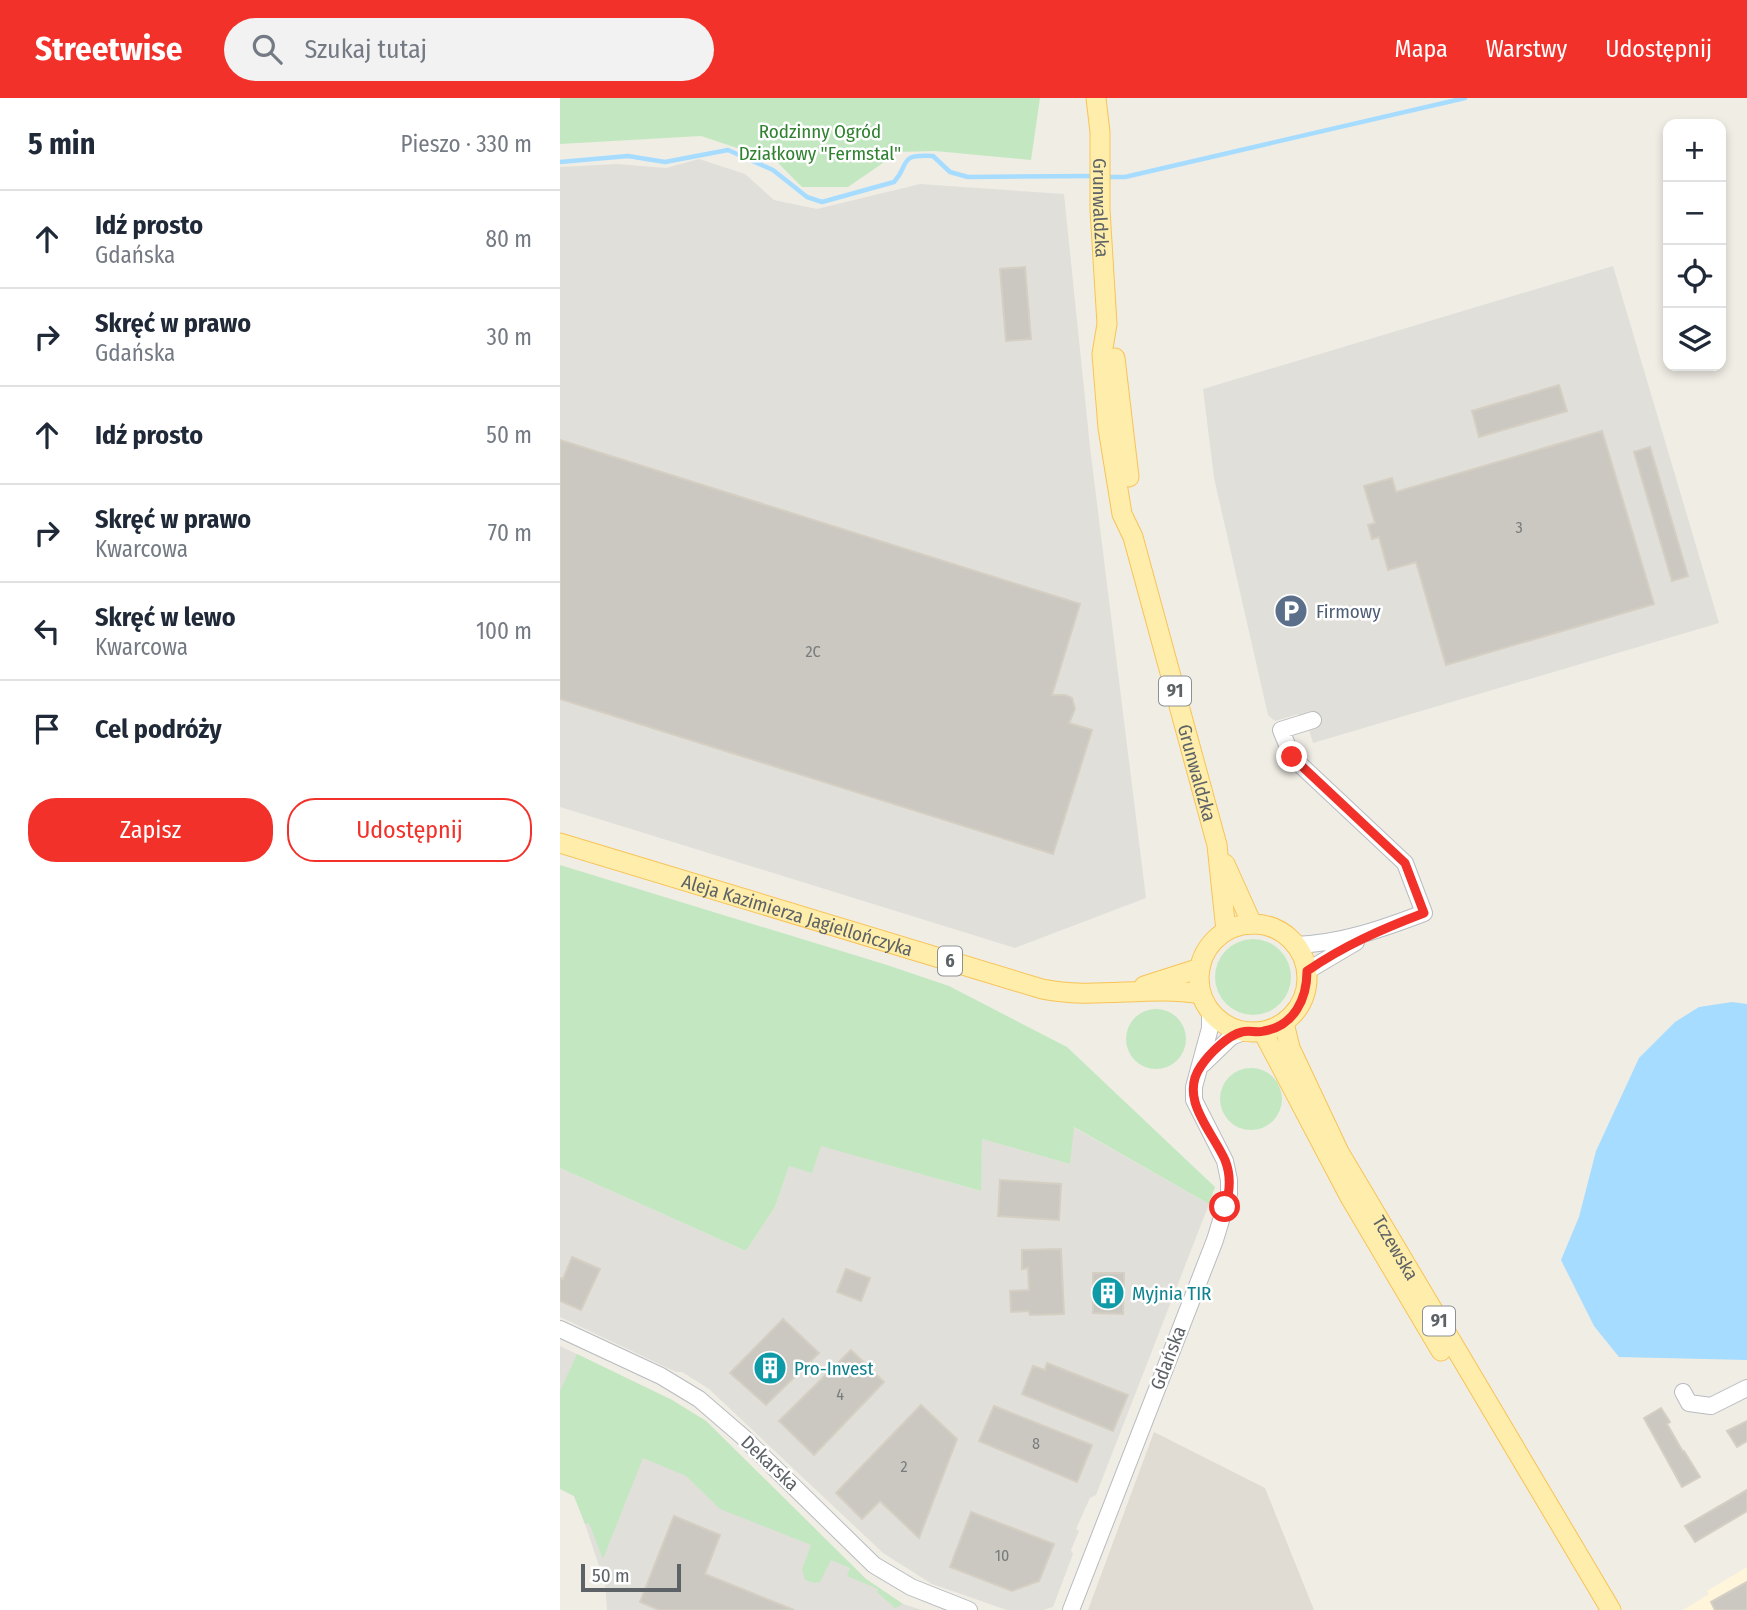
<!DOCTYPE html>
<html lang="pl">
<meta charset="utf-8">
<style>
:root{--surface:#fff;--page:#f2f2f3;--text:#1f2937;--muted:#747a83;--line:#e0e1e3;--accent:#f1312a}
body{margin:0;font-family:"Fira Sans Condensed",sans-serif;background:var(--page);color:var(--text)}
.controls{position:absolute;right:21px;top:21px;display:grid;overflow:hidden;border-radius:14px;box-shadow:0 4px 10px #0003}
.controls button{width:63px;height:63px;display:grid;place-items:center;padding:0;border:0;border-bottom:2px solid var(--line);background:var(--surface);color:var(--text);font:35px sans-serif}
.scale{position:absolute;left:21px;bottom:18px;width:100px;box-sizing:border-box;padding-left:7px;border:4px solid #5d6266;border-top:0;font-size:19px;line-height:24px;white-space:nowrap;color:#5d6266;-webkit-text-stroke:5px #fff;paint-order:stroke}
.stop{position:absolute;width:21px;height:21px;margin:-16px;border:5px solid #f1312a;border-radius:50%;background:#fff}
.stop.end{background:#f1312a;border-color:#fff;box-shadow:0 2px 7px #0008}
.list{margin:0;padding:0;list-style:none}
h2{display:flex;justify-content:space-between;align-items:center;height:91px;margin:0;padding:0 28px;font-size:30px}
h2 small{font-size:23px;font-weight:400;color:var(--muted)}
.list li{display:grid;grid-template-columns:46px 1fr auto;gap:21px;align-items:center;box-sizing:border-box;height:98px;padding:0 28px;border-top:2px solid var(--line)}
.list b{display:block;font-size:26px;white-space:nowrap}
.list p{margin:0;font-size:23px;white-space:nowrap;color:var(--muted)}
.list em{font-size:23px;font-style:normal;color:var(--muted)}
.actions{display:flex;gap:14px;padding:21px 28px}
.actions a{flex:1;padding:16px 0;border:2px solid var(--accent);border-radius:28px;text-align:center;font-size:24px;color:var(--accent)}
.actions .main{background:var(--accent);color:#fff}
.icon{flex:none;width:38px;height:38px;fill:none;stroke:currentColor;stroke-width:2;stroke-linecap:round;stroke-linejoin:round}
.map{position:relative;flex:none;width:1187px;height:1512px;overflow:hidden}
header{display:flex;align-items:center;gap:42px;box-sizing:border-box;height:98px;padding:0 35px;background:var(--accent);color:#fff}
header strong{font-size:33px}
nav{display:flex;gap:38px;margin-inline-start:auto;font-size:24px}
.search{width:490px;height:63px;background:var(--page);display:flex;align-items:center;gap:18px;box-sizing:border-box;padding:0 24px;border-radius:38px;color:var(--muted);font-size:26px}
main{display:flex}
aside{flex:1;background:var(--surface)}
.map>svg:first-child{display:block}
.commercial{fill:#fff5db}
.industrial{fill:#e1dfda}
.education{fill:#e0dcd3}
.green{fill:#c3e8c1}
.water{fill:#a6dcff}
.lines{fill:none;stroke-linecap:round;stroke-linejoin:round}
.stream{stroke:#a6dcff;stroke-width:4.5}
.building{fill:#cbc8c2;stroke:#d5cfc3;stroke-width:2}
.minor-casing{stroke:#b8bbc0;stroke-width:18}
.major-casing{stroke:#f8c357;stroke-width:21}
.minor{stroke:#fff;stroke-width:16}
.major{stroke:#ffeeab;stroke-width:19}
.route{stroke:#f1312a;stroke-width:9}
.labels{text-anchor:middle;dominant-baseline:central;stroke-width:5;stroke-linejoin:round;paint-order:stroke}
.number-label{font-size:16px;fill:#787c7d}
.shield{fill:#fff;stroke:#8e9194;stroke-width:2}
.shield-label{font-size:18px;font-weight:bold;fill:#5d6266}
.park-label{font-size:19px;fill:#308230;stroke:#fff}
.street-label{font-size:19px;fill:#5d6266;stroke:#fff}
.service-label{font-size:19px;fill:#4e5e75;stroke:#fff;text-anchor:start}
.culture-label{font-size:19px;fill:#0d838f;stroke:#fff;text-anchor:start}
</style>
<header>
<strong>Streetwise</strong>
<div class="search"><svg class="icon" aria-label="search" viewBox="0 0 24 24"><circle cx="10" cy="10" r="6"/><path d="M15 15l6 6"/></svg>Szukaj tutaj</div>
<nav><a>Mapa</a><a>Warstwy</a><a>Udostępnij</a></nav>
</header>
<main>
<aside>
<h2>5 min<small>Pieszo · 330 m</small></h2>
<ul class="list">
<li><svg class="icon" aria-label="ahead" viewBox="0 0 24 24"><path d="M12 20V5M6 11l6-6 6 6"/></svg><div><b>Idź prosto</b><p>Gdańska</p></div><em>80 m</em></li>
<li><svg class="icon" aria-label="right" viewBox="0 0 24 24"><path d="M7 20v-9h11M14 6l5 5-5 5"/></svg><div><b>Skręć w prawo</b><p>Gdańska</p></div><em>30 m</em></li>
<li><svg class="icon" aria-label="ahead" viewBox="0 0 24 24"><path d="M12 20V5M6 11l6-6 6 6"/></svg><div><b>Idź prosto</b></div><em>50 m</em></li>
<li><svg class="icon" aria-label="right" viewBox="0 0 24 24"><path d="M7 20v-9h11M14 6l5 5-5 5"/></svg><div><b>Skręć w prawo</b><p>Kwarcowa</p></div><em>70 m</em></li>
<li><svg class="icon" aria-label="left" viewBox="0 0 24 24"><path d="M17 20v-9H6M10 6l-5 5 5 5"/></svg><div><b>Skręć w lewo</b><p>Kwarcowa</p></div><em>100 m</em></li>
<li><svg class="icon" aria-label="arrive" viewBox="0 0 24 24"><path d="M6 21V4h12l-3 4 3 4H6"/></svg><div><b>Cel podróży</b></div></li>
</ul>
<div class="actions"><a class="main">Zapisz</a><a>Udostępnij</a></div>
</aside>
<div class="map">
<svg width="1187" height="1512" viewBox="0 0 1187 1512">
<rect width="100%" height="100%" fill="#f0ede5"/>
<path class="commercial" d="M1187,1469V1512H1123L1149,1496L1147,1493Z"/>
<path class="industrial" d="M139,61L185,76L214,102L257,111L360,86L504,96L530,349L586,800L455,850L0,709V69L57,66L106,70Z
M1053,168L1159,525L753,645L745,618L739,619L738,616L715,623L708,617L654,380L643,291Z
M513,1029L649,1106L536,1397L530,1400L516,1431L519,1433L511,1452L513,1456L493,1509L483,1512H447L372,1486L323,1455L149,1291L122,1274H116L0,1219V1070L186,1153L215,1109L229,1068L261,1047L420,1093L422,1041L510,1066Z
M0,1248L112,1302L146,1323L306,1481L343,1506L362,1512H47L45,1486L25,1426L14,1398L0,1391Z"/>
<path class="education" d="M594,1334L705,1390L754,1512H528Z"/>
<path class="green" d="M0,0H480L471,62L375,53L339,54L288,89H242L216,63L141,38L0,46Z
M0,767L327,867L389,888L507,949L655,1089L649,1106L514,1029L510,1066L422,1041L421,1093L261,1048L252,1075L229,1068L215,1109L186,1153L0,1070Z
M655 879a38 38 0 1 1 76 0a38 38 0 1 1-76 0Z
M566 941a30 30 0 1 1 60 0a30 30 0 1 1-60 0Z
M660 1001a31 31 0 1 1 62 0a31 31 0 1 1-62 0Z
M17,1256L112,1302L146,1323L306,1481L343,1506L335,1510L317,1494L318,1491L287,1478L290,1470L271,1462L260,1484L254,1485L245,1482L242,1471L251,1447L160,1411L126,1378L83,1360L43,1461L29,1425L25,1426L14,1398L0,1391V1293Z"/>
<path class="water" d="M1172,904L1187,906V1262L1059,1259L1034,1228L1001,1162L1019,1119L1036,1053L1079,960L1115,924L1139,909Z"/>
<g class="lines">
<path class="stream" d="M0,64L68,58L105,64L168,52L213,72L247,99L262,104L334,84C351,65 337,56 373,58L390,74L408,79L535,78
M544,79H565L905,0"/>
</g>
<path class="building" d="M465,169L471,241L446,243L440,171Z
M999,287L1007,313L919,339L912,313Z
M1042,333L1094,506L886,567L856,464L828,472L819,439L812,441L808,427L815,425L804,388L832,380L836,394Z
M0,342L520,506L492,597H505L512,600L515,611L509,625L532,632L493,756L0,601Z
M1090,349L1128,478L1112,483L1074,354Z
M440,1082L501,1086L499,1122L438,1118Z
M501,1151L504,1216L470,1217L469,1213L451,1214L450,1193L469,1192L468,1170L462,1171V1152Z
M12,1159L40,1171L21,1212L0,1203V1180L3,1181Z
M286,1171L310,1180L301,1203L277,1194Z
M533,1175H564L563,1216L533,1215Z
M223,1221L259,1255L206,1307L170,1275Z
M291,1252L324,1284L254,1357L219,1323Z
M487,1265L568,1297L553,1333L462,1296L473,1268L485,1272Z
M361,1307L397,1341L359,1440L320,1403L302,1421L276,1395Z
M434,1308L532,1347L517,1384L419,1343Z
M1101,1310L1110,1324L1107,1326L1123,1354L1124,1353L1140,1379L1122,1389L1084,1320Z
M1187,1323V1343L1177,1349L1167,1333Z
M1187,1392V1413L1135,1444L1125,1428Z
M411,1414L494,1446L479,1483L452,1493L390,1469Z
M114,1418L160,1437L145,1476L234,1512H99L80,1504Z
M1187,1484V1512H1155L1151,1504Z"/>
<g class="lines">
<defs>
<path id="minor" d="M736,847C782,845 822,831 864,815L845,765L732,659L721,632L753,622
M747,873L796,844
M643,966L671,939L683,934
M0,1231L101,1278L139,1301L182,1338L314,1467L351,1489L409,1512
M1123,1294L1129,1305L1151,1308L1187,1290
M511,1512L655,1142L669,1096V1082L665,1063L634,1002V989L650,930V913"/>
<g id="major">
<path id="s1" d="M536,0L540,34V112L547,226L542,256L548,330L562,416L573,439L657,747L666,833"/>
<path d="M555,260L569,379"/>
<path id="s2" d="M0,745L482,891C534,902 589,887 641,896"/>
<path d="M665,766L692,826"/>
<circle cx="693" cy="880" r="54"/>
<path d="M584,888L640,870"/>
<path id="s3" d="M724,925L730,950L779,1054L1051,1512"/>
<path d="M703,934L791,1101L881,1253"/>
</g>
</defs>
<use href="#minor" class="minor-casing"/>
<use href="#major" class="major-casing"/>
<use href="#minor" class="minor"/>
<use href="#major" class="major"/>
</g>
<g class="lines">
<path class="route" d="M665,1109C670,1094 671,1077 665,1062C652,1033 618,1000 641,968C649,956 668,937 682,934C689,932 697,935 704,933C734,928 747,901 747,873C785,847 822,831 864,815L845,765L732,659"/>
</g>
<defs>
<symbol id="parking-disc" viewBox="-11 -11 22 22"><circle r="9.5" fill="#5c6f8a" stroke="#fff"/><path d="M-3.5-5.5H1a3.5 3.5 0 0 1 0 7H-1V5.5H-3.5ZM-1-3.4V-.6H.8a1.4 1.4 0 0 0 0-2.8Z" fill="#fff"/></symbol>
<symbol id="building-disc" viewBox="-11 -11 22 22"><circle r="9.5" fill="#0f9aa8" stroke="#fff"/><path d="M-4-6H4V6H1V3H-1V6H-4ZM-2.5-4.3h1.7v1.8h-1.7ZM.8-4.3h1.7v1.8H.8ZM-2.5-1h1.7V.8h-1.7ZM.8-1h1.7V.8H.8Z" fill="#fff"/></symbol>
</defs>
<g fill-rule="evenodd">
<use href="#parking-disc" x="712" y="494" width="38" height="38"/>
<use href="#building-disc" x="529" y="1176" width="38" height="38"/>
<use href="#building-disc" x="191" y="1251" width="38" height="38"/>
</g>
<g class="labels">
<g class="number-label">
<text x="959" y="429">3</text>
<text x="253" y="553">2C</text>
<text x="280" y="1296">4</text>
<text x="476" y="1345">8</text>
<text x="344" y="1368">2</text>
<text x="442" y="1457">10</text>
</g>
<g class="shield">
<rect x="599" y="578.5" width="32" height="29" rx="5"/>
<rect x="378" y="848.5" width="24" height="29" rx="5"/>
<rect x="863" y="1208.5" width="32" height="29" rx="5"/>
</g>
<g class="shield-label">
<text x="615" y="593">91</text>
<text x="390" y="863">6</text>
<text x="879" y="1223">91</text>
</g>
<g class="park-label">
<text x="260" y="33">Rodzinny Ogród<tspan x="260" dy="22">Działkowy "Fermstal"</tspan></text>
</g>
<g class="street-label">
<text stroke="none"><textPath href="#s1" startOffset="110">Grunwaldzka</textPath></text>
<text stroke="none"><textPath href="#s1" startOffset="688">Grunwaldzka</textPath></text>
<text stroke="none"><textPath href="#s2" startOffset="248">Aleja Kazimierza Jagiellończyka</textPath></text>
<text stroke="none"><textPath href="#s3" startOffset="252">Tczewska</textPath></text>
<text transform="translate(608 1260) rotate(-69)">Gdańska</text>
<text transform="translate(210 1365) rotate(43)">Dekarska</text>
</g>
<g class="service-label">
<text x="756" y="513">Firmowy</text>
</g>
<g class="culture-label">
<text x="572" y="1195">Myjnia TIR</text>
<text x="234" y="1270">Pro-Invest</text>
</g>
</g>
</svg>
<div class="controls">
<button>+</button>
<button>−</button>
<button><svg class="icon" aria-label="locate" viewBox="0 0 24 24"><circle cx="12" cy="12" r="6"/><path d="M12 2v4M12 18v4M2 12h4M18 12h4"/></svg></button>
<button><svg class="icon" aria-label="layers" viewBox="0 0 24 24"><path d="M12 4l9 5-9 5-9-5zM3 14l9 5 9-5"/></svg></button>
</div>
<div class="scale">50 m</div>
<div class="stop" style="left:665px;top:1109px"></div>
<div class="stop end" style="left:732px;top:659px"></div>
</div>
</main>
